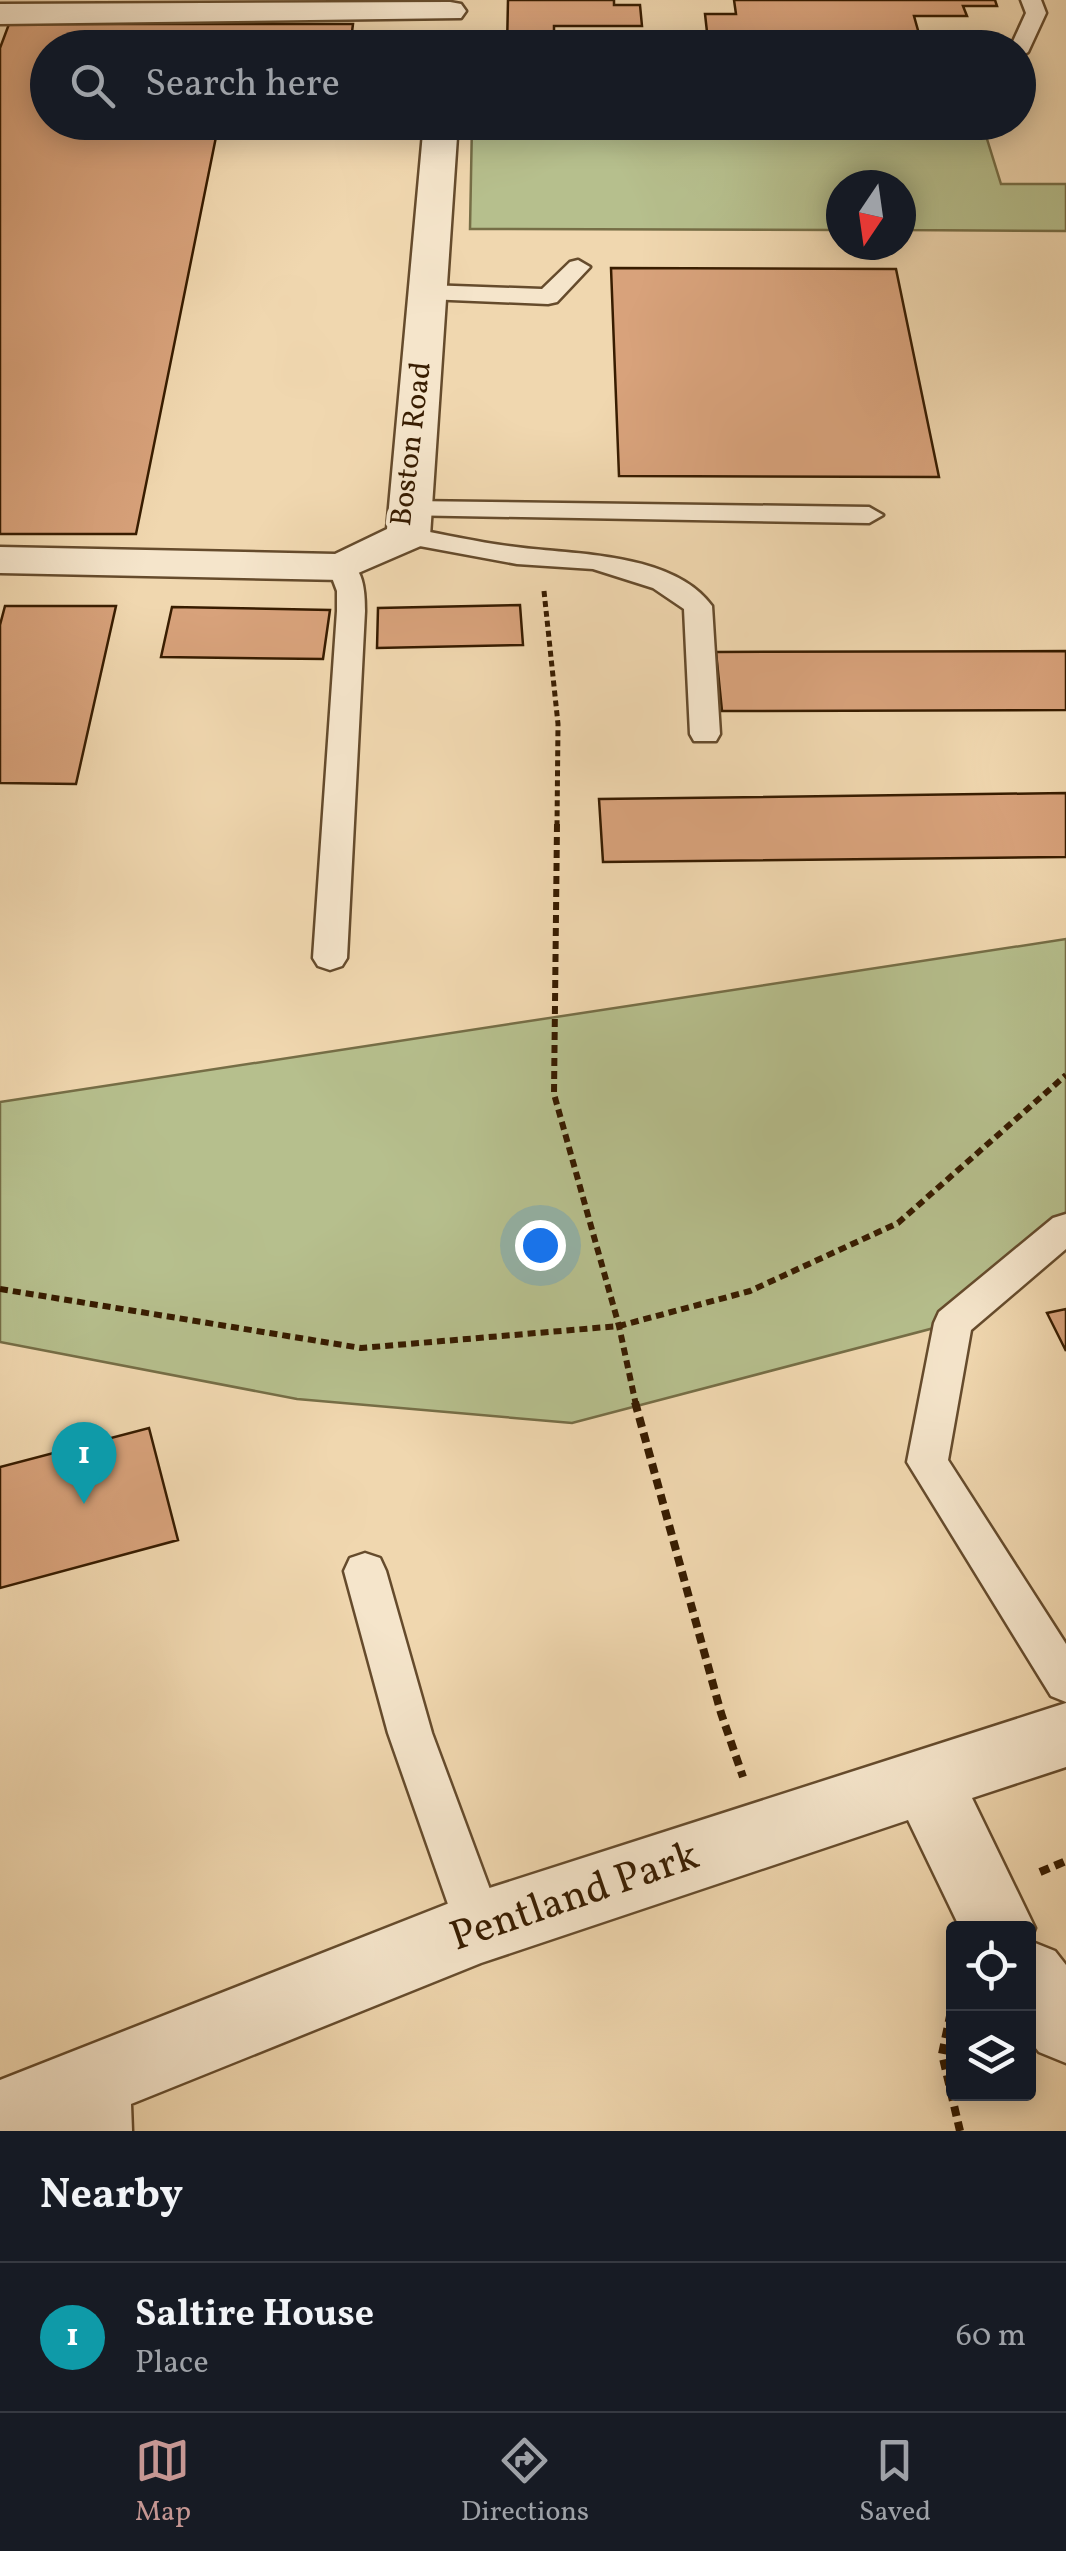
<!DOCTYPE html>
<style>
:root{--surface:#171b24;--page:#242831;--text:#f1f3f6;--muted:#9ea1a6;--line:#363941;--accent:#c59692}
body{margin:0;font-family:Vollkorn,serif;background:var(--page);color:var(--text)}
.controls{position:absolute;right:30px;bottom:30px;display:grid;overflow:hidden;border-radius:10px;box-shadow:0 5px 25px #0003}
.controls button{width:90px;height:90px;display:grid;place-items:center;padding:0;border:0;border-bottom:2px solid var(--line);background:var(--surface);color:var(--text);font:50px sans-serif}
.compass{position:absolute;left:826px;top:170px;width:90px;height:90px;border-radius:50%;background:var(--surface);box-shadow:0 5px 25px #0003;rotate:193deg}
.you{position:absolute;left:540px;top:1245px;width:35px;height:35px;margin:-25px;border:8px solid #fff;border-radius:50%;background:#1a73e8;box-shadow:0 0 0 15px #1a73e833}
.badge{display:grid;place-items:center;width:65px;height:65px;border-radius:50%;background:var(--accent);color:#fff;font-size:32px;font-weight:700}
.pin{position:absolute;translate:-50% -82px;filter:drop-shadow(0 2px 5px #0008)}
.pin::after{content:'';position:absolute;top:52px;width:35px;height:30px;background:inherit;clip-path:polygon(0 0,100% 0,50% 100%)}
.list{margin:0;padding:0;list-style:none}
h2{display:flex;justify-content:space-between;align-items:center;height:130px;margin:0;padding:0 40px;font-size:42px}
h2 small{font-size:32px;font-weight:400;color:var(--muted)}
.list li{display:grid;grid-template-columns:65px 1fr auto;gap:30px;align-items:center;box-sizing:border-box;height:150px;padding:0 40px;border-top:2px solid var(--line)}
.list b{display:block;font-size:38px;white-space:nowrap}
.list p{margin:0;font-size:32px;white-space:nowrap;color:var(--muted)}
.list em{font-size:32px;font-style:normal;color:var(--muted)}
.icon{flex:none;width:55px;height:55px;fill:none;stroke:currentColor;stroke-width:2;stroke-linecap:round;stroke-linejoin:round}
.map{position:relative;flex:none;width:1066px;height:2131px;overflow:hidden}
.search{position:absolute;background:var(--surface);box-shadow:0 5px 25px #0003;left:30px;right:30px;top:30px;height:110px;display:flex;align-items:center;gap:25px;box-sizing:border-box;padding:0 35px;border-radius:55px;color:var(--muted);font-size:38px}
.sheet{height:280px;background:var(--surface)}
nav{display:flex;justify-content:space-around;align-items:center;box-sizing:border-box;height:140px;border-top:2px solid var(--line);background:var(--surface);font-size:28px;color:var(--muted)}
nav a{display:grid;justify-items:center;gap:5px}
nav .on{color:var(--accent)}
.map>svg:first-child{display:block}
.green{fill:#b6bf8d;stroke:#766e46;stroke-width:2.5}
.building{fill:#d8a27b;stroke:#371c00;stroke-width:2.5}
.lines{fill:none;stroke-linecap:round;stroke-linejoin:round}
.service-casing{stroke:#654b2c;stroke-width:5}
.minor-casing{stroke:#654b2c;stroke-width:5}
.path-far2{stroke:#371c00;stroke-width:5;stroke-dasharray:6 4;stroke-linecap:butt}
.path-far1{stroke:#371c00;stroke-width:6;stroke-dasharray:8 5;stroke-linecap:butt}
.path{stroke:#371c00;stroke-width:8;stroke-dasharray:10 6;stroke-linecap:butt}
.service{fill:#f5e5cb;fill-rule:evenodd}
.minor{fill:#f5e5cb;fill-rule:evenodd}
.labels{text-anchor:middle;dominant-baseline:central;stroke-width:8;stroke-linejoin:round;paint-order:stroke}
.far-street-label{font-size:30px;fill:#371c00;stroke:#f5e5cb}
.near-street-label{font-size:42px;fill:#371c00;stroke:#f5e5cb}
</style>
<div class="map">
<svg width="1066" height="2131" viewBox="0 0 1066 2131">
<rect width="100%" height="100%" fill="#f0d7af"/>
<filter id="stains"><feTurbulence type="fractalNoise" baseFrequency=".002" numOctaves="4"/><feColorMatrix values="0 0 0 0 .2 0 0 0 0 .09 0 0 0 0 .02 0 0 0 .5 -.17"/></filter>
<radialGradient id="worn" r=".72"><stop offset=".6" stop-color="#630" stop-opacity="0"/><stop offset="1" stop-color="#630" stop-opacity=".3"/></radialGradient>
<path class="green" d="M472,123H982L1001,184H1066V231L901,230V185H841V230L470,229Z
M1066,939V1228L953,1323L572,1423L297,1399L0,1342V1102Z"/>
<path class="building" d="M508,0H614V5H640L642,26H554V41H596L597,48H507Z
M734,0H995L997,6H963L967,16H914L921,41H708L705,14H736Z
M9,24H353L350,48H48V122H219L136,534H0V48Z
M611,268L896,269L939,477L619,476Z
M520,605L523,645L377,648L378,608Z
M5,606H116L76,784L0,783V625Z
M172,607L330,610L323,659L161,657Z
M1066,651V710L722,711L716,652Z
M1066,793V857L603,862L599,799Z
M1066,1309V1351L1047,1313Z
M149,1428L178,1540L0,1588V1467Z"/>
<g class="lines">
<defs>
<path id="service" d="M1021,0H1041L1046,13L1028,52L1018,58V48H1010L1026,13Z
M578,260L590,267L557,302L548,304L427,299L415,292L427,285L542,289L570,262Z
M410,501L869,507L883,515L869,523L400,515L396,509L400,503Z
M408,528C444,534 480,543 516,547C574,555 673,552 712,606L720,734L716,741H694L690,734L684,609L653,588L593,569L517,564L398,542L394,536L398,530Z
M342,559C364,564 365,592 365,611L347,958L342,966L330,970L318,966L313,958L337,611V591L328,567Z
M1066,1214V1249L971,1330L948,1460L1066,1644V1702L1051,1696L907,1462L934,1323L939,1312L1053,1218Z
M365,1553L380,1558L386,1571L432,1733L504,1927L497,1943L480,1950L463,1943L456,1927L388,1733L344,1571L350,1558Z"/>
<path id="minor" d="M450,2L461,4L466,11L461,18L0,24V4Z
M424,122H458L430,536L423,545L342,580L0,573V547L335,554L387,529Z
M1066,1703V1767L972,1798L1035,1928L1030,1941L1055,1951L1066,1965V2063L1039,2052L1028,2038V1928H960L908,1820L481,1963L131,2104L132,2131H0V2080L480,1891Z"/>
</defs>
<use href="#service" class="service-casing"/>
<use href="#minor" class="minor-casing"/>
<path class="path-far2" d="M544,591L558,724L557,826"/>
<path class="path-far1" d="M557,824L554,1094L619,1326L636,1405
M0,1289L361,1348L619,1326L750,1291L898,1223L1066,1075"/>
<path class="path" d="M635,1402L721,1713L743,1777
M1040,1872L1066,1861
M954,1997L942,2054L960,2131"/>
<use href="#service" class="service"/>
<use href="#minor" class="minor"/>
</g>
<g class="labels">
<g class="far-street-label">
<text transform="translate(412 444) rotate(-83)">Boston Road</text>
</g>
<g class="near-street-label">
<text transform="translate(575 1898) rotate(-19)">Pentland Park</text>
</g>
</g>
<rect width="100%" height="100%" filter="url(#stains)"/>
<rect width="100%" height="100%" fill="url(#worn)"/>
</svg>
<div class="controls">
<button><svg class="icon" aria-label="locate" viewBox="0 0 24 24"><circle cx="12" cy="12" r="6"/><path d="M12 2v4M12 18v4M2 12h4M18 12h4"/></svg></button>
<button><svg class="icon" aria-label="layers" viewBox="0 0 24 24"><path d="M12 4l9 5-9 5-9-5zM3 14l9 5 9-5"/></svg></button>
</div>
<svg class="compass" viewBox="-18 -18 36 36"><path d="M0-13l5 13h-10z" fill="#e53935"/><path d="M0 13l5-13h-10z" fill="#9ea1a6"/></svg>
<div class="you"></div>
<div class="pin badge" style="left:84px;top:1504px;background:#0f9aa8">1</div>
<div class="search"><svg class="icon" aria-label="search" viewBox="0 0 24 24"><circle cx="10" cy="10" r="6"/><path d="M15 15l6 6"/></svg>Search here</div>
</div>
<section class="sheet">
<h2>Nearby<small></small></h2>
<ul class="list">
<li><span class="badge" style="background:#0f9aa8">1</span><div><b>Saltire House</b><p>Place</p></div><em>60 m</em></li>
</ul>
</section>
<nav>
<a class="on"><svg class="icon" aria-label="map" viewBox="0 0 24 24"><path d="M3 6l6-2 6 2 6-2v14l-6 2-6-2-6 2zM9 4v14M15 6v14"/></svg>Map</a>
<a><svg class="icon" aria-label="directions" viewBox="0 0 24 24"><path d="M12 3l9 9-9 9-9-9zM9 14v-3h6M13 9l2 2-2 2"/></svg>Directions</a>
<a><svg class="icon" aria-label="saved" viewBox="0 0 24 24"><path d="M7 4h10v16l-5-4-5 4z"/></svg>Saved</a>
</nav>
